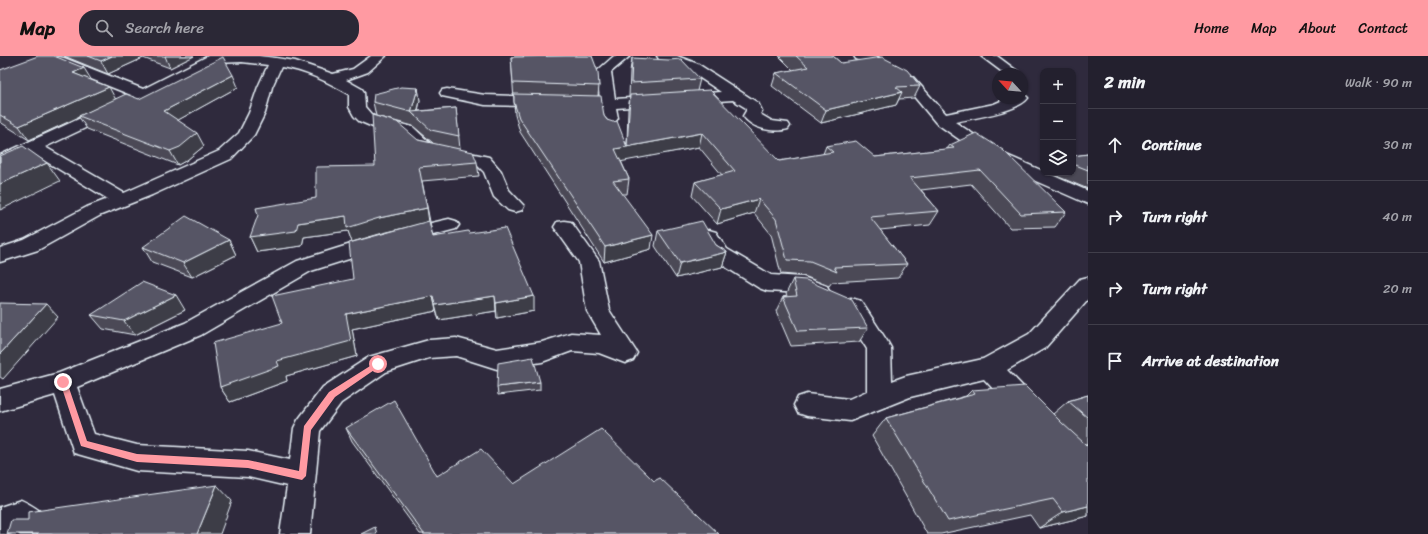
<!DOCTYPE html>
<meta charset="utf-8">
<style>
:root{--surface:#23202e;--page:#2b2836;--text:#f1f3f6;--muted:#a3a3aa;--line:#403e4a;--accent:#ff9aa2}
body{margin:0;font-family:Sriracha,sans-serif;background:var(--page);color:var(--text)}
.controls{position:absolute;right:12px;top:12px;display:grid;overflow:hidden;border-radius:8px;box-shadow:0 1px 3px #0004}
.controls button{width:36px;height:36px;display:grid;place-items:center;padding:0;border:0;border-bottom:1px solid var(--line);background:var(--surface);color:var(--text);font:20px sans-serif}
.compass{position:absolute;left:992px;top:12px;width:36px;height:36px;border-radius:50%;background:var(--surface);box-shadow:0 1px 3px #0004;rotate:296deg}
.stop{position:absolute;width:12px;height:12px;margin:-9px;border:3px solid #ff9aa2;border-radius:50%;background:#fff}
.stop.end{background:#ff9aa2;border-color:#fff;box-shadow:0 1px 4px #0008}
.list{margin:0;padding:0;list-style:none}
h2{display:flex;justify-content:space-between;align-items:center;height:52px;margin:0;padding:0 16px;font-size:17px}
h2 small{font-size:13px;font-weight:400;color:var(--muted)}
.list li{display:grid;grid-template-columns:26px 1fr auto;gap:12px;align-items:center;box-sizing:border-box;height:72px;padding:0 16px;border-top:1px solid var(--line)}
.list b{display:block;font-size:15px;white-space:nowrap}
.list em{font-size:13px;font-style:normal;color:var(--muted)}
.icon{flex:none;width:22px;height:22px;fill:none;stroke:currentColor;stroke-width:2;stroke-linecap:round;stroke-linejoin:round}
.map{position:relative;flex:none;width:1088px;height:478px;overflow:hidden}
header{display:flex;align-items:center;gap:24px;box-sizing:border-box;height:56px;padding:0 20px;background:var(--accent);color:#111}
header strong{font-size:19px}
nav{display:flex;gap:22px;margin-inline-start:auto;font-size:14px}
.search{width:280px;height:36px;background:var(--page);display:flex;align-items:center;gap:10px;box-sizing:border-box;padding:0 14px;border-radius:16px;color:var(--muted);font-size:15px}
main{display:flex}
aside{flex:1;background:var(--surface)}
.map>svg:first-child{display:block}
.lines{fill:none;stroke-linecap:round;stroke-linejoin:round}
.minor-casing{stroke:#e8f1f8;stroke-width:3}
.minor{fill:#2f2a3d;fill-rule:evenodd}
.wall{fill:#4b4957;stroke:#e8f1f8}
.shaded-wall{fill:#3d3c47;stroke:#e8f1f8}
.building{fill:#575565;stroke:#e8f1f8}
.route{fill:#ff9aa2}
</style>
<header>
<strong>Map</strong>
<div class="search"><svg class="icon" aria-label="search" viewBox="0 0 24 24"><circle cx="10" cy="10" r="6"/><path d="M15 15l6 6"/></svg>Search here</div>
<nav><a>Home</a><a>Map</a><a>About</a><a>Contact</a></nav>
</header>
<main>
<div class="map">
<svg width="1088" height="478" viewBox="0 0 1088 478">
<rect width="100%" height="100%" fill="#2f2a3d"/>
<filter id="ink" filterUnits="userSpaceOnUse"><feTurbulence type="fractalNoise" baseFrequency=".025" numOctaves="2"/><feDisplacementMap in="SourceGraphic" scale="8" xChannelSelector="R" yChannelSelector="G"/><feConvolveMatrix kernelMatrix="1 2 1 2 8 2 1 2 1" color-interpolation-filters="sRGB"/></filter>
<g filter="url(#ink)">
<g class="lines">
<defs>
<path id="minor" d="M208,0H259L276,2L295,5L333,18L353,13L371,0H386L368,16L346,24L362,33L364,36L365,51L371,58L377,62L413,71L432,89L489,101L501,115L509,134L524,150L522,154L515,156L508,154L494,141L484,116L477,109L421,97L401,78L373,71L359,65L354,60L349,51V38C328,26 305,14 281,11L272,31L265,57L254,79L231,103L152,139L101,159L38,194L0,206V192L24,184L87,151L108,143L32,97L0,110V99L131,39L54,8L52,5L54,2L59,1L64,2L143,33ZM242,6L268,9L258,31L249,57L239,77L219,95L124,137L45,91L149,42L216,7Z
M614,0H630L611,16L615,43L721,36L688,14L659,3L657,0H677L698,8L758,47L762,55L760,58L772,65L788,67L790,70L788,73C773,77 752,73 743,60L746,55V52L733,44L616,52L618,62L616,65L610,67L604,65L602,62L601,52L485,49L442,40L440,37L442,34L447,33L485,39L600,43L597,15Z
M854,0L878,1L912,20L946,58L994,48L1008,42H1022V38L1025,39L1028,42C1018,56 972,62 955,66L1002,97L1043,115V117H1047L1088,135V148L990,105L936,67L902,26L868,7L856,3Z
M981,0H997L1021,18H1005Z
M449,163L456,165L459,169L456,173L387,191L311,215L201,279L77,331L94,378L137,389L248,395L290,404L294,372L298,364L323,331L369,301L429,284L456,282L497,293L542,286L571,277L601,279L587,255L579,206L554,171L557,166L564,165L571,166L599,205L609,254L637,297L633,304L625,307L599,297L572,295L542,306L497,313L456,300L429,302L386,316L341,347L320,375L310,478H280L287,430L248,421L137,415L74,397L55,339L0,355V333L59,317L185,267L297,205L383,178Z
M709,174L716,176L727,193L771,219L803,221L827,230L830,236L827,242L819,244L800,237L767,235L759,232L713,203L699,181L702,176Z
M1088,221V243L1045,292L1007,314L1037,345L1041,353L1037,361L1028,364L1019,361L984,323L910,341L850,365L807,360L798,357L794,349L798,341L807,338L849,343L867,335V293L840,250L843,244L851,242L861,245L887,285L891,292L892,325L906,320L983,303L1029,278L1080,223Z
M21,444C34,450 54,461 51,478H20L17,475L8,478H0V451Z"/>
</defs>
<use href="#minor" class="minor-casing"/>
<use href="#minor" class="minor"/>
</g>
<path class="wall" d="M64,0H194L170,12L143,2L108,18Z
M565,0H592L599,30L598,40L604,60L627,88L628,53L630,41H629L630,15L632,2L700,23L697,35L779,105L823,98L826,90L875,101L947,93L950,89L1066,156L1055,171L1010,172L971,128L921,134L939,155L930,169L880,174L907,208L898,222L832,226L829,230L804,220L781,218L771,178L754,157L717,168L692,140L695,126L722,119L699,91L621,105L629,123L627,138H622L651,193L604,206L520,76L515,59L511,1Z
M779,0H833L841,7L920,30L914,42L899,43L896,49L821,67L772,30L776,17L793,14Z
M0,14L91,24L116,43H139L238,31L178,64L204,90L187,104L178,109L87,73L79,61L29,84L0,66Z
M418,32L420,45L418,55L456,52L460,93L477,106L479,120L422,125L433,181L469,177L534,255L497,262L496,255L439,264L436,255L352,273L357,300L286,320L287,325L230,346L220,331L282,267L353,223L413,170L383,177L352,186L348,175L304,181L302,190L257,196L250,181L316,142L375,110L418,84L433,87L413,70L376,60L373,46Z
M1088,98V133L1059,121L1054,117H1073V100Z
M658,175L716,189L727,196L722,211L676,222L655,190Z
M229,184L236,199L192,221L152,206L143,191Z
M793,223L868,272L859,286L791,290L776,255L783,241L787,240L786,238Z
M185,254L135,279L103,273L91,259Z
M540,326V334L498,339L497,331Z
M972,334L1053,358L1068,345L1088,339V389H1087L1084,387L1088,460L1039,472L1030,459L941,478H927L872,380L886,362L966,340Z
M346,372L437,420L514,428L654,425L719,478H420L352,385Z"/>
<path class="shaded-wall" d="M112,0H142L143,2L108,18L101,5Z
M165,0H194L170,12Z
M84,12L92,25L73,17Z
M233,19L238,31L171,68L164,55Z
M109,31L116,44L79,60V61L29,84L19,70Z
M418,32L420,45L416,61L411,56Z
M902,36L896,49L821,67L826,54Z
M197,77L204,90L187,104L178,109L170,95Z
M702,77L699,91L614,107L615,93Z
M47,107L60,125L0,154V128Z
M759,143L754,157L717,168L721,153Z
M427,152L429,166L383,177L352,186L348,175L304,181L302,190L257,196L250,181L298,167L346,160L379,162Z
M653,179L651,193L604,206L605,191Z
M229,184L236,199L192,221L183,207Z
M727,196L722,211L676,222L680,207Z
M176,239L185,254L135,279L124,265Z
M433,240L436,255L352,273L357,300L286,320L287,325L230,346L220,331L277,305L346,258Z
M495,240L496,255L439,264L435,249Z
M534,240V255L497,262L496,247Z
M46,248L58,261L3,323L0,321V298Z
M217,429L232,445L220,478H197Z
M1088,450V460L1039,472L1063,456Z"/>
<path class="building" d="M38,0H54L84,12L73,17L109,31L19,70L0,59V14Z
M88,0H112L101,5Z
M566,0H592L598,16L599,30L513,27L511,1Z
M796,0H833L841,7L882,1L907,14L920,30L896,31L902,36L826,54L776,17L808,11Z
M223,1L233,19L164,55L197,77L180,91L170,95L79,60L126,38L139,43Z
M632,2L669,4L681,3L700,23L631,27Z
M401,31L418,32L411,56L456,52L459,80L431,74L411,56L373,46L374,38Z
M710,34L779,105L833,96L826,90L856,85L875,101L954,92L950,89L976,77L1003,94L1066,156L1021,158L980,114L910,122L939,155L870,161L907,208L834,211L837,216L810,205L787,204L776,163L759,143L721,153L695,126L735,115L702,77L615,93L629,123L613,125L653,179L605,191L519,62L514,46V38L601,40L604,60L607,64L613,66L617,65L627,91L630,39Z
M372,59L397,66L418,84L473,96L477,106L419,111L427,152L379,162L347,172L346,160L298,167L296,175L250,181L258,159L256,152L316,142V111L375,110Z
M23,90L47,107L0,128V100Z
M1088,98V114L1073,108V100Z
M186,160L229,184L183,207L143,191Z
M429,165L433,181L468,175L469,177L505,172L534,240L496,247L495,240L435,249L433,240L346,258L351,285L277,305L279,310L220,331L213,287L282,267L272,240L353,223L349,187Z
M702,165L716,189L727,196L680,207L658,175Z
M793,223L806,224L852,244L868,272L798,275L783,241L797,240Z
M142,226L176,239L124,265L91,259Z
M0,247L46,248L0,298Z
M533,301L540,326L497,331L498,307Z
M1025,330L1062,367L1084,387L1088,391V450L1063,456L1053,443L948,465L886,362L975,338L972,334Z
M1088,339V362L1068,345Z
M394,344L437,420L481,393L514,428L601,373L654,425L660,422L719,478H424L346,372Z
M217,429L197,478H7L11,464H28V456Z
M375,471L377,478H361Z"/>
</g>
<path class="route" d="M378,305L381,308L380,310L335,341L311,374L306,420L302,424L248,412L137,406L81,390L60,326L63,322L67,326L87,385L137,398L248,404L299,415L304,370L329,336Z"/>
</svg>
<div class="controls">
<button>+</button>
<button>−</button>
<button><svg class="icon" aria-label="layers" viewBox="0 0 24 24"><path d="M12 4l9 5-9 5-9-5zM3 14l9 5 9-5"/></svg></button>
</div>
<svg class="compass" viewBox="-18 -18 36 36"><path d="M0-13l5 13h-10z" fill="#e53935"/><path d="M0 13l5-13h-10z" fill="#a3a3aa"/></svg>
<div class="stop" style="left:378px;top:308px"></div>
<div class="stop end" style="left:63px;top:326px"></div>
</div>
<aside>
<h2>2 min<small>Walk · 90 m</small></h2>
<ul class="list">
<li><svg class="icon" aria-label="ahead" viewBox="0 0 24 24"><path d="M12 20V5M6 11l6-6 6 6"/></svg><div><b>Continue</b></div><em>30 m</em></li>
<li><svg class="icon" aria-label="right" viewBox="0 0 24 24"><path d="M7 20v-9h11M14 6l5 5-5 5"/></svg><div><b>Turn right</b></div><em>40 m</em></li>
<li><svg class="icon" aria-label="right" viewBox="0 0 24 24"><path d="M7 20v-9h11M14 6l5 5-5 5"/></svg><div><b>Turn right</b></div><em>20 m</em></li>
<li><svg class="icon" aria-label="arrive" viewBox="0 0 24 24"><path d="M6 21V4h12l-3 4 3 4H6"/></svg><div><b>Arrive at destination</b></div></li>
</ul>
</aside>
</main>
